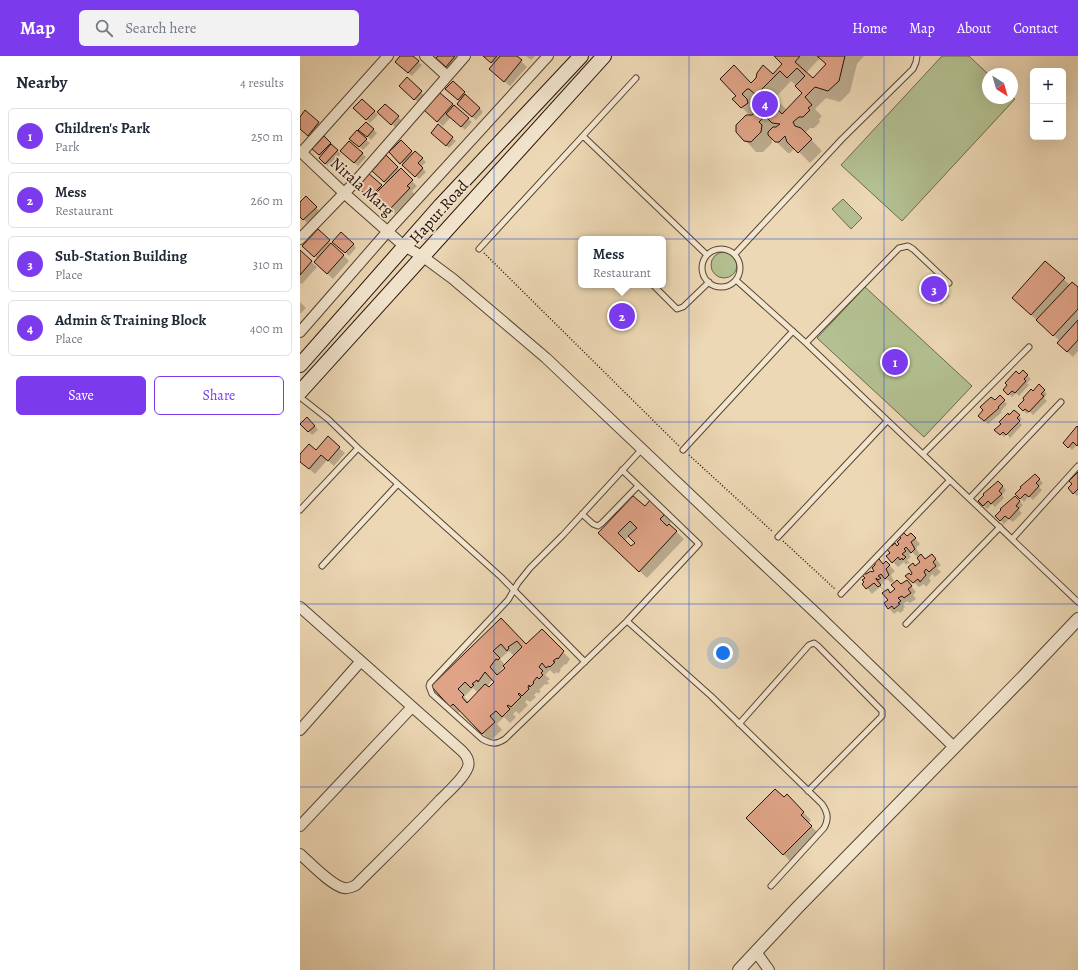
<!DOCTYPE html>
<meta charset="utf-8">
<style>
:root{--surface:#fff;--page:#f2f2f3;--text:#1f2937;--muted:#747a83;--line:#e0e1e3;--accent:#7c3aed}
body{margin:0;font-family:Alegreya,serif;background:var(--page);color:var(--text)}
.controls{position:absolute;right:12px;top:12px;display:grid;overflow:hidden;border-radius:6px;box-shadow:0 4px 16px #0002}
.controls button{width:36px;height:36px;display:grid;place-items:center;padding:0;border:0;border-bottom:1px solid var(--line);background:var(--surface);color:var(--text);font:20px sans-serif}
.compass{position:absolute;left:682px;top:12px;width:36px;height:36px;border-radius:50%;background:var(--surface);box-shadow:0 4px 16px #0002;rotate:143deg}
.you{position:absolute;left:423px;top:597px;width:14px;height:14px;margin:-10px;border:3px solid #fff;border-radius:50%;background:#1a73e8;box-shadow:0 0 0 6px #1a73e833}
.badge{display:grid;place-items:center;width:26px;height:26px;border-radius:50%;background:var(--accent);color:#fff;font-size:13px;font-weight:700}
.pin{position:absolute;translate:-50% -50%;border:2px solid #fff;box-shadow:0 1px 4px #0006}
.popup{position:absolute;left:278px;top:180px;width:88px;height:52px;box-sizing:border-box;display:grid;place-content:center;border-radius:6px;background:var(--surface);filter:drop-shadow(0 1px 3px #0005);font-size:13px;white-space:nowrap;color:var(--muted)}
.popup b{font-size:15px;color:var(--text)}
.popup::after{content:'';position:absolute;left:50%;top:100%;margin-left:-8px;border:8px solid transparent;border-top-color:var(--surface)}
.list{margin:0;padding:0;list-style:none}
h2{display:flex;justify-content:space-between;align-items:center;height:52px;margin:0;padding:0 16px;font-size:17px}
h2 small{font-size:13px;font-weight:400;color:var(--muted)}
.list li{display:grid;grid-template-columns:26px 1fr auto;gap:12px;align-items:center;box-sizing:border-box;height:56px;margin:0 8px 8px;padding:0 8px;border:1px solid var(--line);border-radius:6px}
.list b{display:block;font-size:15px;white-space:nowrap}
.list p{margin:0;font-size:13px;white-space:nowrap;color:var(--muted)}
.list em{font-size:13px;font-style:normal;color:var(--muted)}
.actions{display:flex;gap:8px;padding:12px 16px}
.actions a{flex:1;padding:9px 0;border:1px solid var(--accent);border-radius:6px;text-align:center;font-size:14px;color:var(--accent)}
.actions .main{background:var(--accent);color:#fff}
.icon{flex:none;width:22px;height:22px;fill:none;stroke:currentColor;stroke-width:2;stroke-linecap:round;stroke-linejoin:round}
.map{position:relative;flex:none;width:778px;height:914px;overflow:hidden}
header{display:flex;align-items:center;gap:24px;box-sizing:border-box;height:56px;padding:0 20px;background:var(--accent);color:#fff}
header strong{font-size:19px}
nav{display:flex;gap:22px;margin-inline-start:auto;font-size:14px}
.search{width:280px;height:36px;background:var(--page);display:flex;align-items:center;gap:10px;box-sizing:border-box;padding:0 14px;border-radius:6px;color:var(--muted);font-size:15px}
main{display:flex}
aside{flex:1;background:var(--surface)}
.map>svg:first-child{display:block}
.green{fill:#b3c091;stroke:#6c684c}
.shadow{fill:#0003;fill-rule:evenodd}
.building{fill:#dfa387;stroke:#241007;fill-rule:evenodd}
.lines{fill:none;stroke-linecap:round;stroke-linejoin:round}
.service-casing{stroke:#564232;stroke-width:7}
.minor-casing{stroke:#564232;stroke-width:12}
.tertiary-casing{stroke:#564232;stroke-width:14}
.secondary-casing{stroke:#241007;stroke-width:16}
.path{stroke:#241007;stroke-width:1.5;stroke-dasharray:1 2;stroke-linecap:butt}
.service{stroke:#f3e6cf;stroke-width:5}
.minor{stroke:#f3e6cf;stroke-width:10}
.tertiary{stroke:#f3e6cf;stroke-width:12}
.secondary{stroke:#f3e6cf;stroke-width:14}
.grid{fill:none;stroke:#1d4ed8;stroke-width:1;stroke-opacity:0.55}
.labels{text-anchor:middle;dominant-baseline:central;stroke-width:3.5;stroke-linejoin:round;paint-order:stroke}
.street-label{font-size:16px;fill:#241007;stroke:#f3e6cf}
</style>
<header>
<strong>Map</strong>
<div class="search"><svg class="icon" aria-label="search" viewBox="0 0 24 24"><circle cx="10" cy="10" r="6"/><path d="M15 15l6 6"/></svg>Search here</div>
<nav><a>Home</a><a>Map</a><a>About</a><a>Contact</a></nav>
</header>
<main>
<aside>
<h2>Nearby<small>4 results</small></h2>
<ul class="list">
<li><span class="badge">1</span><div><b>Children's Park</b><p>Park</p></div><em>250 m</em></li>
<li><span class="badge">2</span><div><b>Mess</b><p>Restaurant</p></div><em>260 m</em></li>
<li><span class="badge">3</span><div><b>Sub-Station Building</b><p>Place</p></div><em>310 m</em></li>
<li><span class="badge">4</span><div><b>Admin &amp; Training Block</b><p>Place</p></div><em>400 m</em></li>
</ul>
<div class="actions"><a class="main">Save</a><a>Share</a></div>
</aside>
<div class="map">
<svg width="778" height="914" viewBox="0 0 778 914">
<rect width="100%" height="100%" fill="#edd8b5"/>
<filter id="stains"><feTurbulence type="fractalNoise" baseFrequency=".005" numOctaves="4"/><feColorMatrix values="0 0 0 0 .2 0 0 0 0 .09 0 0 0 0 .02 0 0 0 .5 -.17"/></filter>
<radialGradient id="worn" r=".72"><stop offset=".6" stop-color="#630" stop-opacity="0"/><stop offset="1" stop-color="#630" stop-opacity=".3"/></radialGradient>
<path class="green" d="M642,0H669L688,18V42H712V41L715,43L602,165L541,109Z
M543,143L562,162L551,173L532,153Z
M411 209a13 13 0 1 1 26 0a13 13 0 1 1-26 0Z
M565,231L672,330L624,381L517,282Z"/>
<path class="shadow" d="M101,0H111L122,9L112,20L96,6Z
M133,0H165L152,15Z
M184,0H215L227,11L210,30L195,18L194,9Z
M226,0H235L231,4Z
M475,0H564L557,8L550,36L540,46L526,42L515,53L522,60L519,63L520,66L514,72H510L505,77L522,95L510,107L495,92L490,97H488L472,82V87L463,96H456L445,84L450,60L434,43L451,28L473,19L483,9ZM520,2L527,8L513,23L506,17ZM491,25L504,37L487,54L475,42Z
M107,23L124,39L118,46L103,34Z
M153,26L183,56L176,64L161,51L160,46L146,33Z
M140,38L172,66L165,74L151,61L143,70L131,60Z
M62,44L78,59L70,67L55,52Z
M85,49L101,64L95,71L79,56Z
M5,56L22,70L12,82L0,73V62Z
M66,67L77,77L71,84L60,74Z
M136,80L152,82L156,85L149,92Z
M66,84L70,87L63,94L54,86Z
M101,85L114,98L115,96L126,106L121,111L126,116L119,123L90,96Z
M49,86L66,101L58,110L41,95Z
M30,87L41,98L29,111L20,102L21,101L13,93Z
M86,101L117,130L112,135L114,138L95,158L77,141L73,145L57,130L68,118L83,132L86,128L73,115Z
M6,141L19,155L7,167L0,159V147Z
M18,174L49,205L33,223L15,206L18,203L3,190Z
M53,188L56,192L49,200L37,189Z
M0,196L17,211L2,228L0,227Z
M745,206L770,229L778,233V295L773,301L764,293L760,285L720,249Z
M630,221L650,240L641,249L621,230Z
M0,246L6,252L0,258Z
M723,315L731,323L727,327L729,329L719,340L716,337L712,341L704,334Z
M739,330L747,338L744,342L747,345L733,359L729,355L727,358L719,350Z
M700,341L707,348L701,355L702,356L688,368L680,360Z
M714,355L722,363L719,366L722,369L710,382L707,378L704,381L696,374Z
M11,365L18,374L12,379L1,367Z
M778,372V390L777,389L772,394L765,387Z
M39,392L45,397L34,410L27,404L15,418L0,405V399L16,395Z
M778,418V439L777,440L769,432L774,428Z
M735,419L743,427L739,431L742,434L733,444L729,440L724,446L717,438Z
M698,426L706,434L702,439L704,442L695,451L692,448L687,453L679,445L692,430L693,431Z
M715,441L723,449L719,454L722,457L713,466L709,463L704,468L696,460L709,445L710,446Z
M351,445L372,465L369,469L384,483L347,522L307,485ZM329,480L336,487L331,492L324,485Z
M611,478L620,488L616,492L621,500L626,504L632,499L641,509L637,512L641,516L635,521L632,518L629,522L631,525L626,531L624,528L619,531L607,520H611L615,511L622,506L612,496L609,499L611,501L607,504L610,507L609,508L608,507L606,509L604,506L598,511L593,506L592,491H598Z
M586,506L595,515L591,519L594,525L591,527L587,523L583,526L585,528L584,529L582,527L580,529L586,536L591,538L607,525L616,536L613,539L616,543L610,547L607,545L603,548L605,551L603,553L604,554L600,557L598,555L594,558L589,552L585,548L589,545L586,536L580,531L572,538L567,532V519L572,518Z
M201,564L226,590L242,574L270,603L266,609L265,608L260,613L261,614L258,618L257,616L254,618L250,614L245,619L250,623L247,625L249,627L247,629L245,628L239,634L241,635L238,638L237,636L234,639L236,641L230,646L227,644L225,646L228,649L219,658L216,655L213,658L216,661L210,667L204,661L197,668L202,674L190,685L161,655L158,657L132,630ZM209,595L214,600L205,609L200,603ZM204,610L206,613L196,620ZM193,623L196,626L189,632L187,631ZM173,632L178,637L169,646L164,641Z
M487,740L511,764L508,767L519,778L491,806L447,762L484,743Z"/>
<path class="building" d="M100,0H113L119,5L108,17L95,6Z
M138,0H155L146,11L136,2Z
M183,0H197L191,7Z
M200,0H217L222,4L204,26L189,13Z
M474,0H500L495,6L513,22L526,8L517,0H545L539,25L528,35L515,31L505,41L512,49L508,52L510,54L503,61H499L493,66L495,70L501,72L512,83L498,97L487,86L485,80L479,86H475L468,79V76L473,71H476L480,68L472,67L465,60L459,66L462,69L461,76L451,86L444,85L436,76V69L446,59H452L457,55L451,48V45L456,39L449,33H447L442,38L447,43L448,47L441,52L432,43L436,40L420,23L434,9L451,27L456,22L457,17L463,9L473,18L482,8ZM497,12L505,20L495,30L502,37L482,58L475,51L480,46L472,38L467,43L459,36L480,15L487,22Z
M107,21L122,35L114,44L99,30Z
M153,25L165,36L158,44L145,33Z
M140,37L153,48L137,66L124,54Z
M165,38L180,52L172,61L157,48Z
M62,43L75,55L66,64L53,52Z
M85,48L99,60L91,69L77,56Z
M154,49L169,62L161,71L146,58Z
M5,54L19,66L8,80L0,73V61Z
M66,66L74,73L67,81L58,74Z
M138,68L153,81L146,90L131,77Z
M57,74L67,83L59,91L49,83Z
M24,80L31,87L19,99L12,93Z
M101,84L112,95L100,108L89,96Z
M49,85L63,97L54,107L40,95Z
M31,88L38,94L25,108L19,102Z
M115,95L123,102L118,107L123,112L115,121L102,109Z
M86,99L98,111L84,126L72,115Z
M101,112L113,124L107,130L110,132L89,154L74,139Z
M68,117L82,129L69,142L56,130Z
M6,140L17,151L3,164L0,161V146Z
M18,173L30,184L14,201L2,190Z
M41,176L54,188L45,197L32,186Z
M31,187L44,199L27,218L14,206Z
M0,194L12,205L0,219Z
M745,205L765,222L731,259L712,242Z
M630,220L647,236L637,247L620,230Z
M772,226L778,231V253L753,280L736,264Z
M778,264V284L767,296L757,287Z
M723,314L728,319L724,323L726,325L715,337L712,335L708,339L703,334L707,329L705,327L716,315L719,318Z
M739,328L745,334L741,338L744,340L729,356L725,353L723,355L718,350L724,344L723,342L731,333L733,335Z
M700,339L705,344L698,351L699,352L684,365L678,360L683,354L680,351L691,341L695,344Z
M714,354L720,359L717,362L720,365L706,379L703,376L700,379L694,374L701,368L699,366L708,357L709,359Z
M7,361L15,370L8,376L0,368Z
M777,370L778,371V388L777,390L773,386L768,392L763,387Z
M28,380L40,391L28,405L21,399L9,413L0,406V398L9,388L16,394Z
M778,416V433L773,438L768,432L772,428L769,425Z
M735,418L740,423L736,427L739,430L729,441L725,438L720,443L715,438L721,432L720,431Z
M698,425L703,430L699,435L702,438L691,448L688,445L683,450L678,445L684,439L683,438Z
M333,440L345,450L351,443L366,457L360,463L367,470L369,468L377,475L339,516L298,477ZM330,465L337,472L328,480L335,487L331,490L318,477Z
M715,440L720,445L716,450L719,452L709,463L705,460L700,465L695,460L701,454L700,453Z
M604,477L607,480L611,477L616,482L611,486L615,493L611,497L606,491L604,493L606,495L602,498L606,501L603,504L602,502L600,504L598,501L592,507L586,500L590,497L586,492L590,488L592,490L595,487L597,490L599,488L597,486L601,482L599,481Z
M621,498L625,503L632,498L636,503L633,506L636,510L629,516L626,513L624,516L626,519L620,526L618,523L613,527L605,520L609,517L611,519L612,517L608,511L613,507L615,510L620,506L617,502Z
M579,503L583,508L586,505L590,509L586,513L589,519L585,523L581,518L578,520L581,522L578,524L576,522V523L581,529L578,531L574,527L566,533L562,528L564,526L562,524L565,522L561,518L563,517L566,518L571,515L572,516L574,515L572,512L575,509V506Z
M597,524L601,528L607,524L612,530L608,533L611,537L604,542L602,540L598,542L601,545L598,547L600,548L594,553L592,550L588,553L584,547L588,544L582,537L588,533L590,537L595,533L591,529Z
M201,562L226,588L242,573L264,595L258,603L257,602L253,605L255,606L250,611L249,610L246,612L242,607L239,611L243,615L241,617L243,619L239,623L237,621L233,626L234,627L230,631L229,629L228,631L229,633L222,640L219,637L218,638L221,641L211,651L208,649L207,650L210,653L202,661L196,655L190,660L195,666L182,678L153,648L150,651L131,630ZM217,585L222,591L203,610L205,612L197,619L190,611L196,603L198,604L200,602L193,595L201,588L207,595L209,592L208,591ZM185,616L194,626L189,631L185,628L167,647L162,641L164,639L158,633L165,626L171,632L174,629L172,628L177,624L178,626Z
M475,733L484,741L487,738L504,756L501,759L512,770L483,799L446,762Z"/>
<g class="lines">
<defs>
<path id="service" d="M283,80L407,199
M402 212a19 19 0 1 1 38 0a19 19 0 1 1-38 0Z
M179,193L336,22
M435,198L542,83L613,13L616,6L617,0
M436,224L506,287L778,546
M353,229L377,253L383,251L409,226
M506,287L599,192L608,190L613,193L649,227
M0,341L28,363L58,392L201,521L285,606
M383,394L493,275
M623,398L729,291
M322,414L399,488L327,565L205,683C196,689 191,688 182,683L132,638L129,630L130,627L208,544L218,527L230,512L263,479L342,393
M670,442L761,346
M0,454L58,392
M282,458L293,468L298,470L302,467L338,430
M478,481L587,365
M713,482L778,410
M22,510L98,428
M541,538L650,424
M327,565L411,640L522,748C528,757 529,763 524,772L471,830
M606,568L700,471
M439,668L509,589L514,587L518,590L582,655V660L508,735"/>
<path id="minor" d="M125,0L147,20
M0,95L44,137L104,190L122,200L153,223L246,302L422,469L519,560L654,691
M2,96L88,0
M0,183L55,126L165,0
M0,276L88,175L248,0
M0,551L162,695C166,699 170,705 168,711C164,722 149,735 140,744C113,773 84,801 56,829C52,831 48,833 44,832C32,830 10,807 0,798
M0,674L61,605
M0,770L112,651
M456,896L469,914"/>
<path id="tertiary" d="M439,914L498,851L726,618L778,563"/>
<path id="secondary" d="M0,309L141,149L281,0
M0,336L304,0"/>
</defs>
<use href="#service" class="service-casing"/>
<use href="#minor" class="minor-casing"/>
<use href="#tertiary" class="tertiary-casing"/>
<use href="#secondary" class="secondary-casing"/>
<path class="path" d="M184,197L379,390
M389,399L473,476
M483,485L535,533"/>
<use href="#service" class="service"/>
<use href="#minor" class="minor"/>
<use href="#tertiary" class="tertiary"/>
<use href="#secondary" class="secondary"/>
</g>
<path class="grid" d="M194,0V914M389,0V914M584,0V914M0,183H778M0,366H778M0,548H778M0,731H778"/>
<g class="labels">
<g class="street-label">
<text transform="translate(62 131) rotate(42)">Nirala Marg</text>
<text transform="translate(139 156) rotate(-48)">Hapur Road</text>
</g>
</g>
<rect width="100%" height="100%" filter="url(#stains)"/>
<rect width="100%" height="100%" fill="url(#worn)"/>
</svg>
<div class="controls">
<button>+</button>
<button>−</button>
</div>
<svg class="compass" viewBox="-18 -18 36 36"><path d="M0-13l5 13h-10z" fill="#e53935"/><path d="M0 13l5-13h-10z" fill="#747a83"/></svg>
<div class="you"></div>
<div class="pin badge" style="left:595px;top:306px">1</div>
<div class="pin badge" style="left:322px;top:260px">2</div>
<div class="popup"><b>Mess</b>Restaurant</div>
<div class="pin badge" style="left:634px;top:233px">3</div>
<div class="pin badge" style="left:465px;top:48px">4</div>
</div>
</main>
